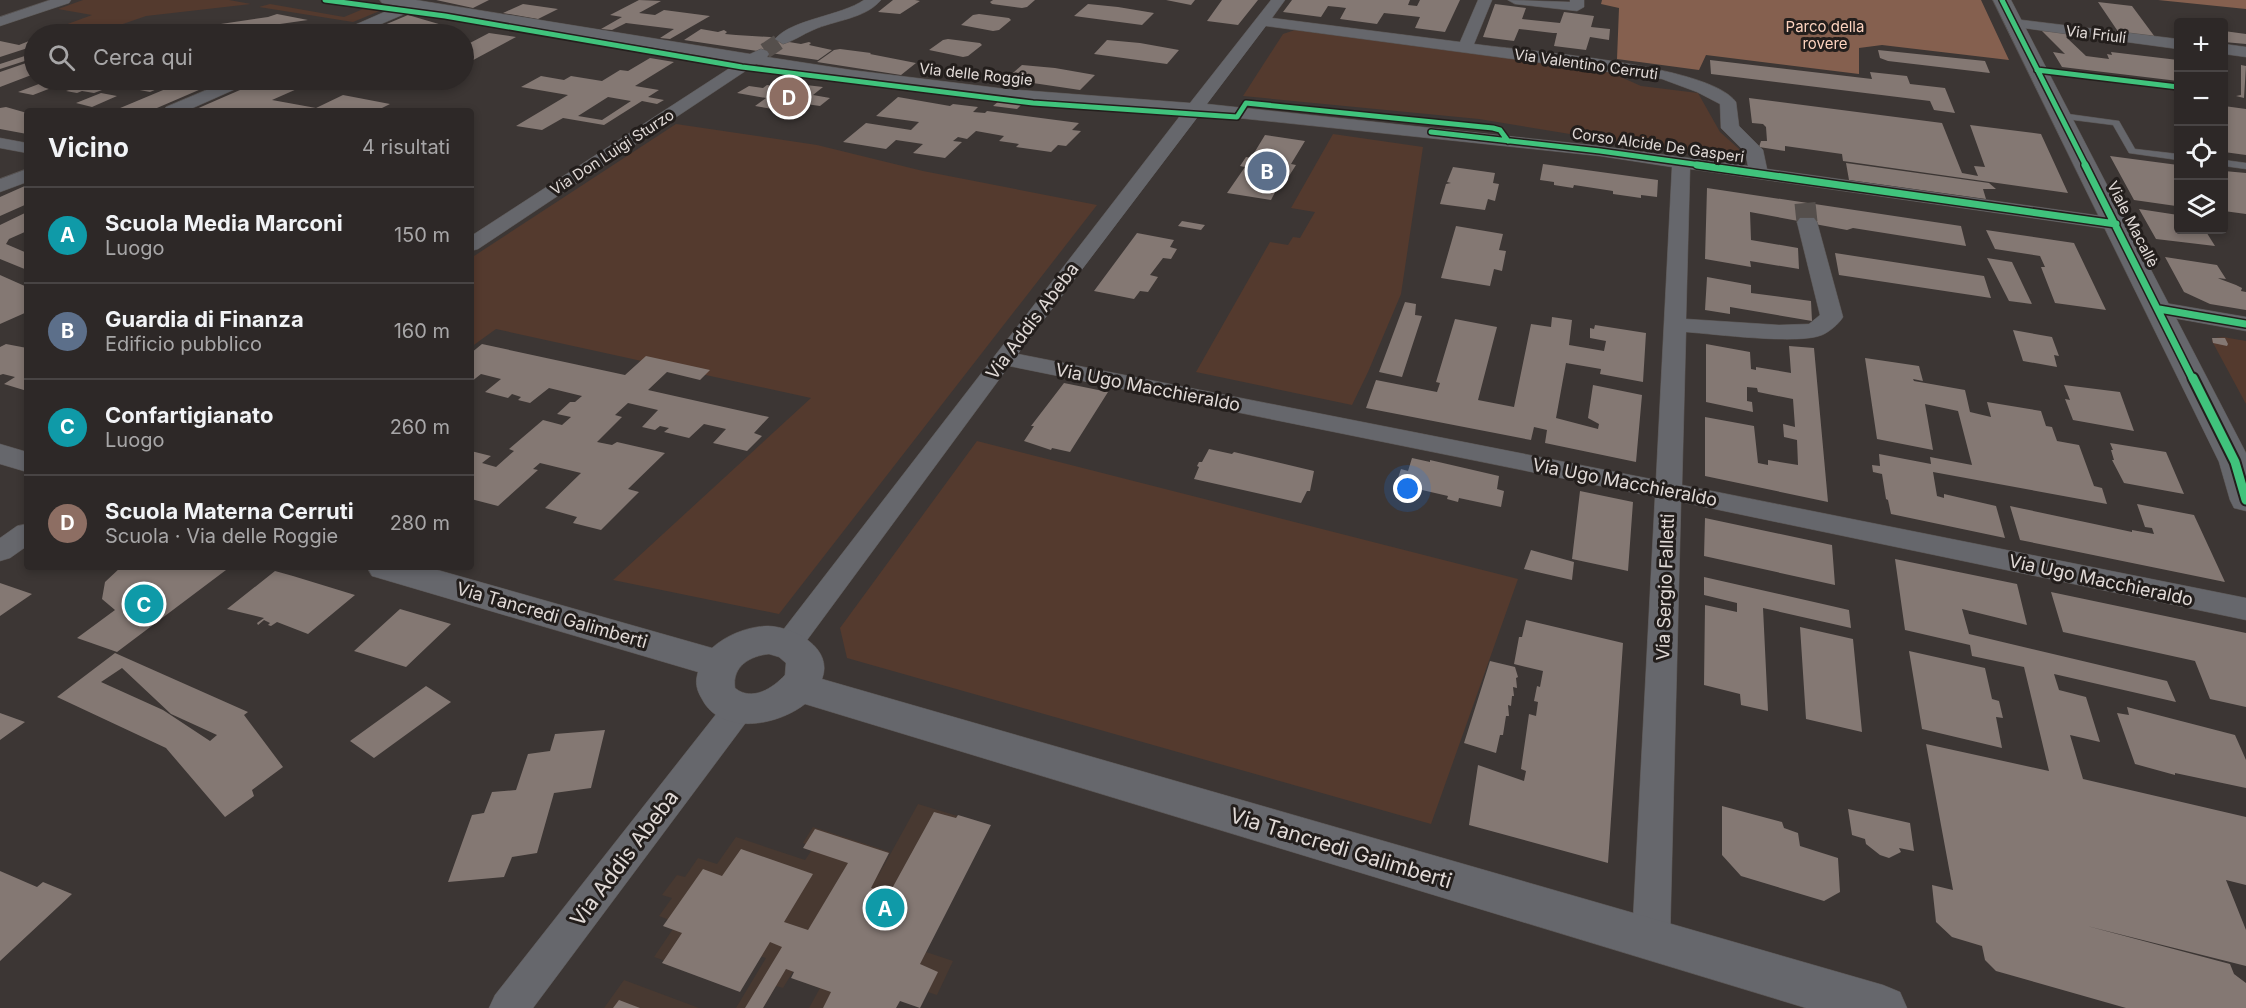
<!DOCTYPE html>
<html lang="it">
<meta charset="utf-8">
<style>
:root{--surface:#2d2827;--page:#393433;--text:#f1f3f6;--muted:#a7a6a7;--line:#484444;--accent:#a7a19e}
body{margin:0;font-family:Inter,sans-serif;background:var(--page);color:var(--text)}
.controls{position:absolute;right:18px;top:18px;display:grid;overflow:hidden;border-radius:6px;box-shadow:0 3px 9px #0003}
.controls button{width:54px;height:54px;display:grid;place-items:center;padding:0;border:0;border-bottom:2px solid var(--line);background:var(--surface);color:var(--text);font:30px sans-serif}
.you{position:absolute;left:1408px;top:489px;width:21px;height:21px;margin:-15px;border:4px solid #fff;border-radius:50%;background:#1a73e8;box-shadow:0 0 0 9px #1a73e833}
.badge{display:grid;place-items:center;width:39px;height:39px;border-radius:50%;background:var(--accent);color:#fff;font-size:20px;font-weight:700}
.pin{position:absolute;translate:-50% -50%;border:3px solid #fff;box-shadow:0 2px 6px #0006}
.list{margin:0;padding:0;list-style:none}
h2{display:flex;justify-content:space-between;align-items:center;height:78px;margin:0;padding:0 24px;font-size:26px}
h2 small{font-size:20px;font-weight:400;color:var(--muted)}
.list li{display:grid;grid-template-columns:39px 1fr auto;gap:18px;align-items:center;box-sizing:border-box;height:96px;padding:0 24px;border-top:2px solid var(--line)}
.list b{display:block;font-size:22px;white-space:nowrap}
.list p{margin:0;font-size:20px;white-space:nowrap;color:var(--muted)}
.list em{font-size:20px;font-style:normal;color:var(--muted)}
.icon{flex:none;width:33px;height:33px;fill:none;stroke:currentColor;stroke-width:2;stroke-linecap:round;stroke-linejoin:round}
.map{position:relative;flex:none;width:2246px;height:1008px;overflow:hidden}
.search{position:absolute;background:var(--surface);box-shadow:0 3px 9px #0003;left:24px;top:24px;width:450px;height:66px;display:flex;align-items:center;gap:15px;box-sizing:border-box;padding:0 21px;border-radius:33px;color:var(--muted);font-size:22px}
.panel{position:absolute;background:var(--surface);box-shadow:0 3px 9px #0003;left:24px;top:108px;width:450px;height:462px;border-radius:6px}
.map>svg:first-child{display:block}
.built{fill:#483931}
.green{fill:#543a2e}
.forest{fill:#85604f}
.building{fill:#847873;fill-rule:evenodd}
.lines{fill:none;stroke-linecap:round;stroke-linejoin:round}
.minor-tunnel-far1{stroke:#554f4c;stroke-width:16;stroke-dasharray:16 8;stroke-linecap:butt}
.minor-tunnel{stroke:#554f4c;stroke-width:21;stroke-dasharray:21 10;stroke-linecap:butt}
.service-casing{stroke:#595452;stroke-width:1}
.minor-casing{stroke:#595452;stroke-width:1}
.tertiary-casing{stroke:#595452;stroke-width:1}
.service{fill:#66676c;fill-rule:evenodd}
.minor{fill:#66676c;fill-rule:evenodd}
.tertiary{fill:#66676c;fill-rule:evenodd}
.cycleway-far2-casing{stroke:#231e1c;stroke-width:8}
.cycleway-far1-casing{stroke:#231e1c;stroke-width:10}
.cycleway-casing{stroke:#231e1c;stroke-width:13}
.cycleway-far2{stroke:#40c37c;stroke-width:5}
.cycleway-far1{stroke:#40c37c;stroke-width:7}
.cycleway{stroke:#40c37c;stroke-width:9}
.labels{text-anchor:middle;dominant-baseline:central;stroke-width:6;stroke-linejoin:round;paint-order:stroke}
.far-park-label{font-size:15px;fill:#fdd3bf;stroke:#231e1c}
.far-street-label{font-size:15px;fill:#e1dad7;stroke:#231e1c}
.street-label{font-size:18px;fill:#e1dad7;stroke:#231e1c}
.near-street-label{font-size:21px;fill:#e1dad7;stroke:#231e1c}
</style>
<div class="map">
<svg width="2246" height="1008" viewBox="0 0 2246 1008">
<rect width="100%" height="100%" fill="#3c3634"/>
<path class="built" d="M918,804L977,822L914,948L953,961L937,995L892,980L877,1008H809L820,988L808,984L794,970L783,988L776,986L763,1008H736L766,958L753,954L734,985L654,957L677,923L659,916L672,898L662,895L677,875L685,877L698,858L717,864L736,837L805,860L814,847L803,843L813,827L890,852L876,880Z
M624,980L699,1008H604Z"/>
<path class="green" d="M83,0H229L251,4L146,16L94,34L54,29L92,15L58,9Z
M270,4L344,17L368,7L382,10L353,22L259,7Z
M301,24L321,25L324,29L318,34H273L284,28Z
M1295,30L1605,70L1641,86L1698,93L1720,132L1739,149L1741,162L1479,119L1243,96L1283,34Z
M676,124L817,145L923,171L1097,205L779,614L613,580L811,398L496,329L471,347V258Z
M1333,134L1423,147L1401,294L1368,372L1352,405L1196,372L1270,242L1288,245L1293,237L1300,238L1315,212L1291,208Z
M2223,337L2246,341V404L2212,341L2215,338Z
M977,441L1518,579L1431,824L847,658L840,628Z"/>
<path class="forest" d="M1602,0H1981L2009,60L1882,45L1859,48V74L1706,55L1699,70L1617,59L1619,8L1601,4Z
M2158,0H2246V9Z"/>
<path class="building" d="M436,0H489L473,8Z
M639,0L661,1L639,13L655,15L664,10L710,16L670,39L660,38L674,29L626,23L612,30L601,29L622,17L610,15Z
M893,0H915L920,1L900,14L878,12Z
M993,0H1035L1027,7L1022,8L992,4L990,2Z
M1166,0H1195L1191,5Z
M1222,0H1258L1238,25L1207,21Z
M1292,0H1410L1408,5L1417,6L1420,0H1460L1445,32L1415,28L1420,17L1384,13L1377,24L1340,19L1346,8L1338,7L1328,6L1321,17L1283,12Z
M2098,2L2132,6L2155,37L2119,33Z
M523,4L558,9L538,19L503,13Z
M1088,4L1118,7L1154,13L1142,25L1074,16Z
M1495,4L1526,8L1522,19L1560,23L1564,12L1594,16L1591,27L1610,29L1609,40L1590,37L1586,50L1554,46L1557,33H1553L1519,29L1514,41L1483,37Z
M277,14L308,20L280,24L257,34H249L257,29L215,34H154L268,17Z
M979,14L1009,18L1011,20L999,30L993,31L961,25L973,15Z
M408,15L449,27L435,34L393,30L386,34H363Z
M701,29L718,32L724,30L727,32L725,34L736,35L770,37L773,38L771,39L801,44L809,42L811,43L809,45L832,50L818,60L684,40Z
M2042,31L2068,32L2073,37H2066L2086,56L2109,59L2107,54L2112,55L2111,52L2178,60V81L2062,67L2053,52L2065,54Z
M2224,31L2246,34V44L2224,42Z
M489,33L516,37L464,65V43L468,44Z
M34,39V46L0,57V41L19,45Z
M948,39L980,43L982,45L968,56L963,57L929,50L943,40Z
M1107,40L1140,43L1179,50L1167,64L1094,54Z
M840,49L871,53L870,54L916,63L901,75L817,62L834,50Z
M1878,50L1985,61L1990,73L1888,61L1880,58Z
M34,53V58L0,69V64Z
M650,58L674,62L635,86L659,90L648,97L664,100L657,104L642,101L604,125L563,118L542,130L516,126L568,95L521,87L541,76L564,80L571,76L602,81L620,70L628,71ZM608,97L631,101L602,120L578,116Z
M1710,60L1872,79L1870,72L1907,76L1910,84L1945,88L1955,113L1934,110L1930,101L1711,74Z
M29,62L34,63V74L0,87V72Z
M1022,65L1055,68L1095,75L1080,90L1006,79Z
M2241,65L2246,66L2244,98L2236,96L2241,95Z
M77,80L89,82L102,80H106L98,84L110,87L94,93L82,91L77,93L66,91L72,89L60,87Z
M133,80L164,86L150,92L119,86Z
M187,80H222L150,111H113Z
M263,80L315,81L272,100L316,108L343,95L390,104L376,111L194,110Z
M399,80H437L430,83L435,84L425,89L390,84Z
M44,82L59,85L33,95L18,92Z
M767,85L799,90L806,85L823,87L813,95L830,98L820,106L785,101L773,109L755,106L766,98L737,93L749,86L763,88Z
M101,93L117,96L92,107L76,103Z
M898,97L950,106L953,104L978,107L973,112L985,113L987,111L1079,123L1072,130L1081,131L1066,146L1058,145L1051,152L1016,147L1019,144L999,141L1004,136L976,131L967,139L958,137L953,141L962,142L945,158L913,153L923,144L896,140L886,149L843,142L866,123L911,130L919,122L876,116Z
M1749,98L1942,123L1962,173L1978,176L1974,166L1985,167L1970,125L2041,134L2068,193L1843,161L1842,154L1785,146V151L1759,147L1761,141H1767L1766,127L1763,124L1752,123Z
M999,101L1022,104L1017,109L993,106Z
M2224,106L2246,109V155L2224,152Z
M6,107L27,113V134L0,129V108Z
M1265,135L1305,141L1291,164L1296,165L1289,176L1284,175L1271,200L1227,193L1245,167L1240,166L1246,157L1251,158Z
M2110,156L2178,165V204H2175L2176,206L2134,200Z
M1846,163L1989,183L1996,189H1983L1986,199L1849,180Z
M1543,164L1658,180L1657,197L1641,195V198L1613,194V191L1574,185L1573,188L1554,185V182L1540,180Z
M1453,167L1495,173L1493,183L1499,184L1495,201L1488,199L1485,210L1440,204L1446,184L1451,183L1447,182Z
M2224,171L2246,173V214L2224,211Z
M27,185V204L0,216V197Z
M1707,188L1961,226L1966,246L1853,228L1847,230L1750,212L1751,240L1798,248L1799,269L1750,261L1751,267L1705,259Z
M2139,209L2178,215V230H2205L2215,246L2156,239Z
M27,212V231L9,239L6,244L27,253V270L0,259V225Z
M1182,221L1205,225L1201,230L1178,226Z
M1456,226L1503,234L1499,250L1506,251L1502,271L1494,269L1490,286L1441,278Z
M1986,230L2074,243L2106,310L2055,303L2041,267H2045L2040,256L1995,249Z
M1137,233L1174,240L1170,247L1177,249L1171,259L1163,258L1150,275L1158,277L1148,292L1140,291L1134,299L1094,291Z
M1835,253L1984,276L1991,298L1839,275Z
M2165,257L2217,265L2226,279L2218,278L2220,279L2236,285L2242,288L2241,291L2246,292V310L2210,304L2184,292Z
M1987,258L2012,262L2032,304L2009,301Z
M0,275L27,287V312L0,324Z
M1707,277L1751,285V293L1811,301L1812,321L1730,307V314L1705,310Z
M1405,302L1416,304L1415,315L1422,316L1402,377L1379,372Z
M1552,317L1572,320L1569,345L1604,351L1606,341L1590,338V328L1594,329L1595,325L1646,333L1643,382L1600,374L1601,369L1566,363L1556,418L1598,429L1599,424L1588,418L1593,385L1642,395L1636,462L1545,443L1547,430L1534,427L1531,440L1366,408L1376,380L1437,392L1440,383L1436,382L1455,319L1497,327L1478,400L1514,407L1531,324L1551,327Z
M2013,330L2052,337L2059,356L2054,355L2057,367L2023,361Z
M2212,338H2225L2228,344L2227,346L2213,343Z
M6,344L27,348V391L4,384L15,377L3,374L0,375V347Z
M482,344L625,375L646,356L710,370L700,380L667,372L648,390L769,417L754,433L762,436L747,451L713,443L726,429L704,424L689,438L664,432L669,428L660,426L655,430L642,427L658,410L628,403L615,415L622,417L597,442L612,445L617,442L665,453L628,489L639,492L601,530L573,523L577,517L545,508L581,473L540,463L533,469L538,470L498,506L471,499V451L491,456L482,463L496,467L514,451L509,449L543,420L562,425L571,417L557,414L570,402H575L582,396L549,388L530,403L518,400L521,397L512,394L508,398L485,392L501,379L481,374L471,382V353Z
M1706,344L1750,352L1751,369L1756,370V367L1791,373L1789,346L1814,348L1828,502L1705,476V417L1754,426L1758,463L1768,465V460L1798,465L1797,440L1784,437L1783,424L1795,427L1793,399L1758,392L1757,388L1747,387V401L1752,402L1753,412L1706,402Z
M1865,358L1919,366L1923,381L1913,379L1914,381L1965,390L1970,412L1991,417L1987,402L2041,411L2046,426L2052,427L2057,441L2079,445L2094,486L2102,488L2107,504L1933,472L1937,496L1944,498V494L1996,506L2005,538L1891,514L1888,500L1886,499L1882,474L1873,472L1872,465L1880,466L1879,454L1931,464L1930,457L1972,465L1958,411L1925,404L1933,450L1877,439Z
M1064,383L1108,392L1070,452L1052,448L1051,450L1024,441L1034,426H1031Z
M2064,385L2120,392L2134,431L2073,420L2065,399L2070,400Z
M2110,443L2166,452L2184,494L2124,483L2112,460H2114L2111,450H2113Z
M1209,449L1232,454L1234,452L1314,471L1310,491H1307L1301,503L1194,479L1199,467L1197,466L1199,462H1202Z
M1412,458L1430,462V460L1499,476L1497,489L1504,491L1501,507L1459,498L1458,502L1447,499L1448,496L1396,484L1401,469L1408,471Z
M1580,491L1633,502L1628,571L1572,559Z
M2137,504L2194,515L2225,582L2020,540L2010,506L2132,532V530L2154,534L2152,528L2145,527Z
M1705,518L1832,545L1835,585L1704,556Z
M1531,550L1574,562L1572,580L1524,569Z
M1895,559L2017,584L2027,625L1962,609L1969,634L2167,681L2176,702L2054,674L2059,690L2086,697L2100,742L2070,735L2083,779L2246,817V885L2226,880L2246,930V966L2087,926L2230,964L2234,974L2246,983V1008H2126L1996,971L1985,960L1982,946L1952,937L1936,922L1932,885L1953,890L1926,744L2049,771L2024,667L1972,656L1970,645L1905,630Z
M121,567H230L117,652L77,638L115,610L102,599L105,582Z
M275,571L293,576L355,595L308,634L277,622L271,626L268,625L270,623L264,620L258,625L257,623L264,618L227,609Z
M1704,577L1849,610L1851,628L1763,608L1768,711L1741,705L1740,694L1704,685L1705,605L1737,612V603L1704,595Z
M0,583L32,594L0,616Z
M2051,592L2246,633V707L2210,699L2195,661L2063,632Z
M400,609L451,624L406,667L354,651Z
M1526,620L1623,643L1608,863L1469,825L1478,765L1524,781L1526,771L1521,769L1529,714L1536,716L1538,702L1534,701L1537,686L1540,687L1543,671L1514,664L1519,637H1522Z
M1800,627L1853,639L1862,732L1806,719Z
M1909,651L1985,668L1992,699L1999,701L2003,718L1996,717L2002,748L1922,729Z
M115,653L248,712L244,715L283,767L252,790L254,796L225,817L166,748L57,697ZM122,668L171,714L217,735L210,741L163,710L101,682Z
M1490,661L1515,667L1518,677L1516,678L1517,688L1513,687L1514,696H1512L1511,706L1508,705L1509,716H1506L1503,735H1500L1496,753L1464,743Z
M426,686L451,702L374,758L350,741Z
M2127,707L2235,735L2246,760V788L2175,773V775L2135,764L2117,713L2129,715Z
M0,713L25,722L0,740Z
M605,730L591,788L554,793L537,853L512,857L504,877L448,882L472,815L484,813L492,792L516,790L528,754L550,751L555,734Z
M1722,806L1782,822L1784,828L1798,833L1800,846L1838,858L1840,892L1824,901L1741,876L1722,855Z
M1848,809L1910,823L1914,851L1899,848L1901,852L1889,858L1880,855L1866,844L1865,839L1852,835Z
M934,812L956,818L958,815L991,825L920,964L938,972L920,1008L900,1001L896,1008H823L831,992L791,978L794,972L786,969L763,1008H745L782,947L770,942L740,992L662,963L682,933L663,926L703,869L722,876L741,849L813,874L784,922L808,930L848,863L803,848L815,829L889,853L871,888L889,894Z
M0,871L37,887L43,882L72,894L0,961Z
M619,1000L640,1008H613Z"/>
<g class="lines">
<path class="minor-tunnel-far1" d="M765,51L783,39"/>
<path class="minor-tunnel" d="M1805,203L1807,222"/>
<defs>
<path id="service" d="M2061,113L2119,121L2135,149L2178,154V160L2129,153L2113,125L2058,118L2057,116Z
M2224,160L2246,163V169L2224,166Z"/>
<path id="minor" d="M50,0H71L69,3L0,26V17Z
M380,0H416L750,54L761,49L767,51L769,54L767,57L851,70L1006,89L1190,103L1271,0H1285L1272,18L1460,42L1478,0H1492L1474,44C1525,51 1709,64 1736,102L1739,126L1763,150L1767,169L2116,218L2123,220L2126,224L2123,228L2116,230L1690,169L1686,319L1779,325L1809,324L1820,315L1797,222L1800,218H1814L1817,222L1843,317C1839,324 1829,332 1822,335C1798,345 1715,334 1686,332L1682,485L2246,598V620L1681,502L1670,939L1664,951L1651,956L1638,951L1632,939L1655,497L1009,366L799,651L788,654L777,651L773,643L1183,112L1006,99L851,80L756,64L478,249L471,251V236L739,62L416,9L358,34H339L341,31L398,6L382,3ZM1266,26L1662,79L1697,92L1720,104L1721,128L1745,152L1748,166L1600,146L1207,104ZM1200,114L1600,156L1672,167L1656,480L1018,354Z
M864,0H881C865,19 835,20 813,30C803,34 794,41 783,44L775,39C792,19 841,16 864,0Z
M1508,0L1570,2V0H1584V7L1577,11L1515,4Z
M2014,19L2178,39V49L2009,26L2007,23Z
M2224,44L2246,47V57L2224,54Z
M230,80H251L249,83L186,111H163L166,107Z
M0,138L27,143V153L0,148Z
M27,169V182L0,192V179Z
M2159,302L2246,317V331L2151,314L2148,309L2151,304Z
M27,524V546L10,558L0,561V538L17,526Z
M739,695L750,699L755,708L750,717L533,1008H489L495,995L728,699Z"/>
<path id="tertiary" d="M1993,0H2011L2246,453V511L2234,508L2230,500L2219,462Z
M0,444L27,452V472L0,464Z
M367,567H427L712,648C726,635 749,626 768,626C794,627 834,648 822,679L1883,985L1900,992L1907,1008H1806L805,704C777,726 721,736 702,699C696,689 695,682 698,672L372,576ZM769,654L779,657L786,663L785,675C773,688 752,702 735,688C732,666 750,656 769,654Z"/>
</defs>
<use href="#service" class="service-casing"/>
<use href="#minor" class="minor-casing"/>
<use href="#tertiary" class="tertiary-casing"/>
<use href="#service" class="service"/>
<use href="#minor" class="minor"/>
<use href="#tertiary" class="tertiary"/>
<defs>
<path id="cycleway-far2" d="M325,0L445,16L742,67L1033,103L1237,117L1246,103L1493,128L1500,130L1508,141
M2002,0L2086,166
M2037,70L2178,87
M1431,132L1600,151L1708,166"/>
<path id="cycleway-far1" d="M1697,165L2116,224
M2085,165L2193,380
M2159,309L2246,324"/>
<path id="cycleway" d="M2193,378L2235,462L2246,500"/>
</defs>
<use href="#cycleway-far2" class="cycleway-far2-casing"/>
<use href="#cycleway-far1" class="cycleway-far1-casing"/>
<use href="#cycleway" class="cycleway-casing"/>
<use href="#cycleway-far2" class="cycleway-far2"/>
<use href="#cycleway-far1" class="cycleway-far1"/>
<use href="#cycleway" class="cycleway"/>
</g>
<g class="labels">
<g class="far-park-label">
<text x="1825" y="26">Parco della<tspan x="1825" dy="17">rovere</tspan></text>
</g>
<g class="far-street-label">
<text transform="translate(2096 34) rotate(7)">Via Friuli</text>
<text transform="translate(1586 64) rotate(8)">Via Valentino Cerruti</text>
<text transform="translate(976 74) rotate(6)">Via delle Roggie</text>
<text transform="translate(1658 145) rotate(8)">Corso Alcide De Gasperi</text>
<text transform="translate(612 152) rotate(-33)">Via Don Luigi Sturzo</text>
<text transform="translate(2133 224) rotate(63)">Viale Macallè</text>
</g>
<g class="street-label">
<text transform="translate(1032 321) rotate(-53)">Via Addis Abeba</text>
<text transform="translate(1148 387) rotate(11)">Via Ugo Macchieraldo</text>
<text transform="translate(1625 482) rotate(11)">Via Ugo Macchieraldo</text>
<text transform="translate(2101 580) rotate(12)">Via Ugo Macchieraldo</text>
<text transform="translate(1665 587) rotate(-88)">Via Sergio Falletti</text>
<text transform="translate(552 615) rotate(16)">Via Tancredi Galimberti</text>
</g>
<g class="near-street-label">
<text transform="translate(1341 848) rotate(17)">Via Tancredi Galimberti</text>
<text transform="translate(624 858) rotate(-53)">Via Addis Abeba</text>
</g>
</g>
</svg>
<div class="controls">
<button>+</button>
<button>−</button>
<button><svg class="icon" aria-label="locate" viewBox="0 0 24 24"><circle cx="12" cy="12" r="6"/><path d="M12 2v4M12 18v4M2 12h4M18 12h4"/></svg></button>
<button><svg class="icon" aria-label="layers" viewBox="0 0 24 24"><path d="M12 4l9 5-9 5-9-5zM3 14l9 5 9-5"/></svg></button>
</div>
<div class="you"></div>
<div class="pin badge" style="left:885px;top:908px;background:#0f9aa8">A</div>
<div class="pin badge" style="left:1267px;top:171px;background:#5c6f8a">B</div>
<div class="pin badge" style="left:144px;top:604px;background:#0f9aa8">C</div>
<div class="pin badge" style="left:789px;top:97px;background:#8d6e63">D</div>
<div class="search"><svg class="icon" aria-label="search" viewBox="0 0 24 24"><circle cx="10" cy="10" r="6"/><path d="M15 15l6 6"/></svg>Cerca qui</div>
<section class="panel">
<h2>Vicino<small>4 risultati</small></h2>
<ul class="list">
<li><span class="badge" style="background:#0f9aa8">A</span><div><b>Scuola Media Marconi</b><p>Luogo</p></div><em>150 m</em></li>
<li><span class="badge" style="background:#5c6f8a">B</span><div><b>Guardia di Finanza</b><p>Edificio pubblico</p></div><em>160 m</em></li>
<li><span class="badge" style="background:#0f9aa8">C</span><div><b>Confartigianato</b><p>Luogo</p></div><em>260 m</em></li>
<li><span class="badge" style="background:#8d6e63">D</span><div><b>Scuola Materna Cerruti</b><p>Scuola · Via delle Roggie</p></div><em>280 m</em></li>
</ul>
</section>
</div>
